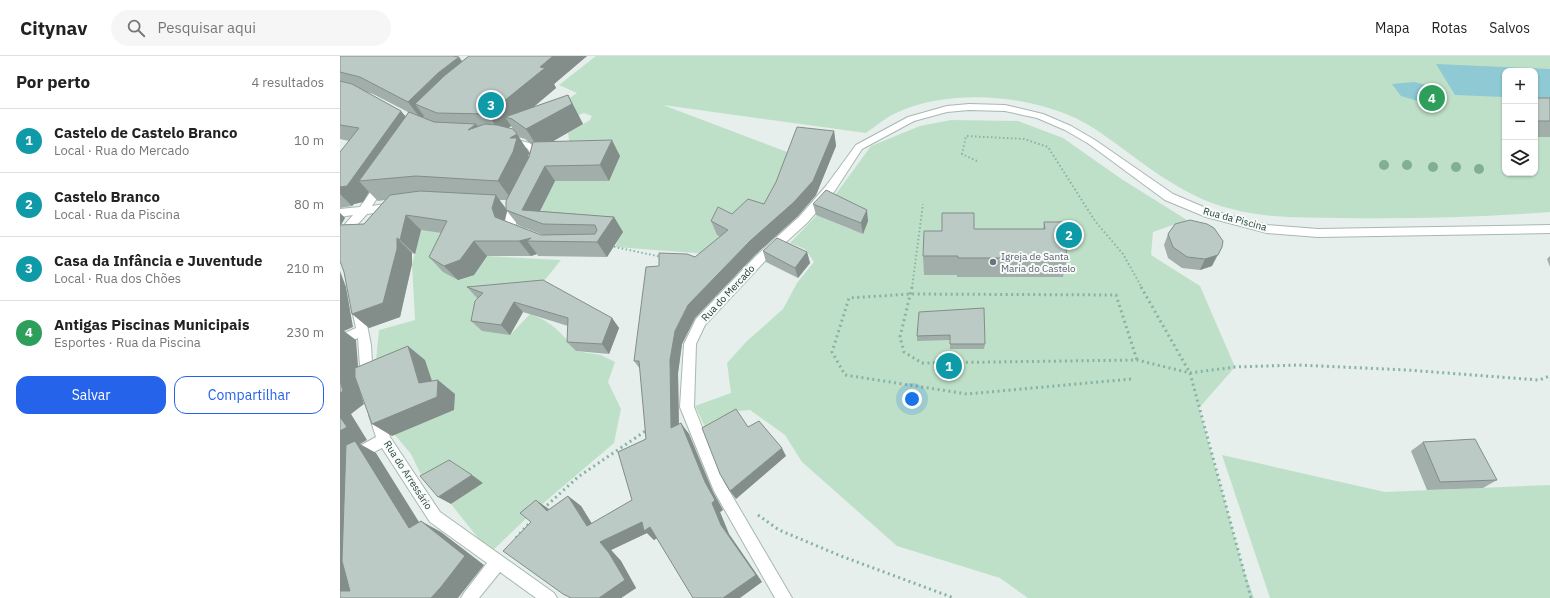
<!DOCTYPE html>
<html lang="pt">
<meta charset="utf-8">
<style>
:root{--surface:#fff;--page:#f6f6f6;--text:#222;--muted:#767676;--line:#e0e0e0;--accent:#2563eb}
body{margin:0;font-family:"IBM Plex Sans",sans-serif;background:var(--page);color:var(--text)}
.controls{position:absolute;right:12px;top:12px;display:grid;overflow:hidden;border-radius:8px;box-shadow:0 1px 3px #0004}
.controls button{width:36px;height:36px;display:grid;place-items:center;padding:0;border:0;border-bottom:1px solid var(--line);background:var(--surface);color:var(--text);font:20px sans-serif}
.you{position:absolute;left:572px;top:343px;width:14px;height:14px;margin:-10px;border:3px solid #fff;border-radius:50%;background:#1a73e8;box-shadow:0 0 0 6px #1a73e833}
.badge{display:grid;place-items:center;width:26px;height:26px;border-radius:50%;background:var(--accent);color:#fff;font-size:13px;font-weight:700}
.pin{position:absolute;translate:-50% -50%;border:2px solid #fff;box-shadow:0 1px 4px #0006}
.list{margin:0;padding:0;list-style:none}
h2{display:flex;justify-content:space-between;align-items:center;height:52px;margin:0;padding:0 16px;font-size:17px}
h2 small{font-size:13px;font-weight:400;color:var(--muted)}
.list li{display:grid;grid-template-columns:26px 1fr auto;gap:12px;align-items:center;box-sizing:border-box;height:64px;padding:0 16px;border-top:1px solid var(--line)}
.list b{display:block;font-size:15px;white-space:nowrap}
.list p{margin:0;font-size:13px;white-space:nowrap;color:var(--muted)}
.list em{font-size:13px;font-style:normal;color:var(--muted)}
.actions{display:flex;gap:8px;padding:12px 16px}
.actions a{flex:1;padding:9px 0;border:1px solid var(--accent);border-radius:12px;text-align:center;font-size:14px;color:var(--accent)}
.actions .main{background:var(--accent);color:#fff}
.icon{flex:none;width:22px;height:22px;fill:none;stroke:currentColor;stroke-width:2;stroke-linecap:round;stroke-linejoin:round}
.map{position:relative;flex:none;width:1210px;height:542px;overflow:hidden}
header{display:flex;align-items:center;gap:24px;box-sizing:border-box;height:56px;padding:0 20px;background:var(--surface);border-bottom:1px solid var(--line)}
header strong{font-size:19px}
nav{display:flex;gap:22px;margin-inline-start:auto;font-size:14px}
.search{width:280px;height:36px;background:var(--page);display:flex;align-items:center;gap:10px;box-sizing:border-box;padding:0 14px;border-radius:22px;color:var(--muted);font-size:15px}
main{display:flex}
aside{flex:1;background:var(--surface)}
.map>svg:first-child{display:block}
.green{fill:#bfe0c8;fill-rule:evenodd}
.water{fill:#8ec9d4}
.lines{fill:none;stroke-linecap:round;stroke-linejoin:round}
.minor-casing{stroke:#a8b8b2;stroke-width:2}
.path-far1{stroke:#86b3a5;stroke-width:2;stroke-dasharray:1.5 2.5;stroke-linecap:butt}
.path{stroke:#86b3a5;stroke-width:3;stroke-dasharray:2 3.5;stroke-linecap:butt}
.minor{fill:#fff;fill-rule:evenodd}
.tree{fill:#80af93}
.wall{fill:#a1aea9;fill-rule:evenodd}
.shaded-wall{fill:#838d89}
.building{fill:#bbcac4;stroke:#838d89}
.worship-dot{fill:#6b7280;stroke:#f7fbf9;stroke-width:1.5}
.labels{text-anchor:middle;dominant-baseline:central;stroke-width:4;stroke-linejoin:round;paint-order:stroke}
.street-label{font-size:10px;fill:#24423a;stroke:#f7fbf9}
.worship-label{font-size:10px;fill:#5b616d;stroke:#f7fbf9;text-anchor:start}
</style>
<header>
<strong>Citynav</strong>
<div class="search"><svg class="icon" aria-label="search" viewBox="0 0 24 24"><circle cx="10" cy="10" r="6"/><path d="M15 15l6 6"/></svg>Pesquisar aqui</div>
<nav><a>Mapa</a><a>Rotas</a><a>Salvos</a></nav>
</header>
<main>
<aside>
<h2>Por perto<small>4 resultados</small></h2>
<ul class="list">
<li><span class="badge" style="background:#0f9aa8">1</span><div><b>Castelo de Castelo Branco</b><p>Local · Rua do Mercado</p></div><em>10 m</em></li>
<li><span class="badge" style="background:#0f9aa8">2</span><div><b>Castelo Branco</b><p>Local · Rua da Piscina</p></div><em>80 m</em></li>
<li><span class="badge" style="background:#0f9aa8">3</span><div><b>Casa da Infância e Juventude</b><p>Local · Rua dos Chões</p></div><em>210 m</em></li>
<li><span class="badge" style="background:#2e9e5b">4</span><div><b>Antigas Piscinas Municipais</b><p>Esportes · Rua da Piscina</p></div><em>230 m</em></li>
</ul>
<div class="actions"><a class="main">Salvar</a><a>Compartilhar</a></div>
</aside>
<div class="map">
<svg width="1210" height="542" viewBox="0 0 1210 542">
<rect width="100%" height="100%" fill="#e6efeb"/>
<path class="green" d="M256,0H1210V156C1142,161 1072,163 1003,162C966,161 928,163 892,153C840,141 798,102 755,73C704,39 612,30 556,57C545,62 536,70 526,77L323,49L455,99L395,200L275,191L282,176L199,158L230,91L228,77L250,64L252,60L244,57L202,72L198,64L237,37L219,29ZM1165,15H1195V117H1165Z
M611,64L678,65L723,82L783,124L847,164L813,176L811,199L860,230L895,311L859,352L903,512L914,542H688L660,522L557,490L462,406L445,379L410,354L396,355L365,371L355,350L391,337L387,307L407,285L443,253L457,227L474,206L465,193L450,187L477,159L512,174L490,146L531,90L580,70Z
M51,169L120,180L147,200L221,204L195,236L170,279L190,258C211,265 223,278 236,295L261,299L275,306L268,326L281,353L274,387L193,456L150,497L111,448L143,426L83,423L71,398L55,379L34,325L39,274L75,264L72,208L77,190Z
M882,399L1045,436L1210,429V542H930Z"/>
<path class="water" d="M1096,8L1210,13V43H1195V15H1165V41L1115,39Z
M1074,26L1083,28L1093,35V41L1091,43L1078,45L1061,40L1052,28Z"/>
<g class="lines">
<defs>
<path id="minor" d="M629,48L665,49L703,58L731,70L755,84L833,138L873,155L927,169L978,173L1210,169V177L978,181L927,177L866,161L825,144L749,88L725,74L697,62L665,55L629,54L607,56L574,65L522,93L494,136L467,167L424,206L365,269L356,288L354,351L384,426L452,542H435L374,435L340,351L344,288L356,263L416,200L459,161L486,130L516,89L568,61L607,50Z
M166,81L193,88L202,99L199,109H191L190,107L192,99L187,92L163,86L161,84Z
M42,123L47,127L32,150L52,147L57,151L56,154L27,158L6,181L4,189L0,190V174L13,159L0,161V153L20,151L38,125Z
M178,143L183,147L176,160V170L185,173L186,176L181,180L167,175C162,166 168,146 178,143Z
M17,244L21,246L23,249L31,289L33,324L31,328L27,329L23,328L21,324L18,282L0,290V279L16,272L11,249L13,246Z
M36,353L41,355L50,381L100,456L214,537L217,542H196L160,516L139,542H121L124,537L147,507L90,466L42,392L26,400L24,407L19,408L14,407L12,402L14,393L36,381L29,359L31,355Z"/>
</defs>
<use href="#minor" class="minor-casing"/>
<path class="path-far1" d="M637,105L622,98L626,80L684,83L708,91L755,165L783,198L802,232
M270,190L322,201
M572,232L583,148"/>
<path class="path" d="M572,231L560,281L564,296L582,307L797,304L850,317L895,311L958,309L1067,314L1199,324L1210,320
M801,231L850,317L911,542
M791,323L627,338L505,319L492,296L509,242L570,238L776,239L797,304
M203,453L238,421L307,374
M418,459L439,474L501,500L614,542
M176,482L192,464"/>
<use href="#minor" class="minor"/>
</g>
<g class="tree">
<circle cx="1044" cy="109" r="5"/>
<circle cx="1067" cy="109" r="5"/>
<circle cx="1093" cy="111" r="5"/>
<circle cx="1116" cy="111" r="5"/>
<circle cx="1139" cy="113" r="5"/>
</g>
<path class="wall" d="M0,0L119,1L122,5L129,0H247L214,28L216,32L193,51L228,39L243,68L212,86L280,100L269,125H215L200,155L274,161L283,176L267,201L198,200L197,198L191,200H147L134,219L118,224L103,216L89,201L101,177L81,174L75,198L72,197V208L60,261L29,272L4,216L0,157L5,162L1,169L24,168L45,144L38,145L29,136L23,146L14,148L12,150L0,152V131L9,85L0,83ZM27,36L33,38L68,56L66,60ZM171,70L173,73L168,72ZM178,81L185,83L192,89L189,101L188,99L190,98ZM159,144H167L166,153ZM167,155L178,169L203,179H201L164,165Z
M1195,42H1210V81H1195Z
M494,75L496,90L476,139L458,160L415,199L355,262L342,288L338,317L339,368L349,378L373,436L383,454L380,456L389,478L422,526L317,482L314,484L307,477L271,494L281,505L296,532L281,542H231L191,466L228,440L241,450L252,468L292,444L306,383L300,313L294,305L319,210L355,201L380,181L377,179L371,165L424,148Z
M473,148L528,165L523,178L476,159Z
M704,166L727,202L723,221H617V219H584L583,200L634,173H703Z
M835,168L872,210L860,214L842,212L828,202L824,189L828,178Z
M423,195L467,196L470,207L458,222L426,206Z
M1210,200V211L1207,203Z
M127,231L272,262L279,272L269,298L236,295L227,286L228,270L183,256L170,279L142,275L131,265L137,242Z
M579,256L645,288L644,293H610V284L577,285V280Z
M1083,386L1157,424L1143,432L1087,434L1071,395Z"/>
<path class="shaded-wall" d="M213,0H247L214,28L216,32L176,66L172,63L165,61L171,70L161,78L148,58L200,11Z
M119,1L130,18L75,48L84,60L81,63L68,46L98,17Z
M228,39L243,68L199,93L186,73Z
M61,55L75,72L19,125L29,136L23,146L14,148L12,150L0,138V131Z
M136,68L150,87L128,74Z
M494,75L496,90L476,139L458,160L415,199L355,262L342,288L338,317L339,383L331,372L330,304L335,275L348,249L410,185Z
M177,78L190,98L188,99L190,102L172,144L158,125L170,82Z
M272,84L280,100L269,125L260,109Z
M205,110L215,125L195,165L182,154Z
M156,139L167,154H166L167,155L164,167L155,161L152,152Z
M527,154L528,165L523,178L521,167Z
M0,157L5,162L0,170Z
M66,159L81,174L75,198L60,184Z
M274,161L283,176L267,201L257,186Z
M57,182L72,197V208L60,261L29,272L12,258Z
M191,182L187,185L197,198L191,200L179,185Z
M134,185L147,200L134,219L118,224L104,210Z
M882,191L872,210L860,214L865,203Z
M467,196L470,207L458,222L455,212Z
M0,215L6,231L13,271L4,275L16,284L20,335L24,348L11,358L27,384L20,388L36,397L89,482L16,542L0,538Z
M174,246L183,256L170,279L161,269Z
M272,262L279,272L269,298L262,288Z
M68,290L85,304L97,340L79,327Z
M98,324L115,338L114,354L52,380L32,368Z
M341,367L349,378L373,436L383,454L380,456L389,478L422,526L400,542H383L381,469L372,447L365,426Z
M442,392L446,400L396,443L390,435Z
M132,419L143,427L111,448L98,441Z
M228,440L241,450L259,479L247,470Z
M196,444L209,453L207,455Z
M81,465L101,476L144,509L118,542H91Z
M302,466L310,471L320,480L314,484L307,477L271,494L281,505L296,532L281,542H259L260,486Z"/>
<path class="building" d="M0,0H113L119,1L98,17L68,46L20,21L0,16Z
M129,0H213L200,11L205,12L148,58L97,57L75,48L104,20Z
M0,25L12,28L61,55L7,130L0,131V96L19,72L0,69Z
M228,39L232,48L186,73L172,63L165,61Z
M1195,42H1210V65H1197L1195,61Z
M69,56L94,66L136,68L128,74L145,68L157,69L173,73L177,78L170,82H177L173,96L158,125L76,120L19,125Z
M457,71L494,75L473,125L454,146L410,185L348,249L335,275L330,304L331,372L341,367L365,426L375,444L372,447L381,469L416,519L383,542H353L310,471L304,475L302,466L260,486L269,497L285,524L259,542H231L223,538L163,495L191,466L180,457L196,444L207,455L228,440L247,470L292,444L278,396L306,383L299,305H294L306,211L319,210V197L347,198L355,201L388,174L371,165L378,151L392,158L408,143L424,148L436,126Z
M272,84L260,109L205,110L182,154L274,161L257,186L187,185L191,182L179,185H134L120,204L104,210L89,201L107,165L66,159L60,184L57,182V193L43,247L12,258L4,216L0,205V169L24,168L50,139L80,135L156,139L152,152L155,161L201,179L255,178L257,174L255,169L203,168L166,154V145L189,101L193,86Z
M486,134L527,154L521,167L473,148Z
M602,157H634V173H705L704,166H723L727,202H618V200H583L584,175H602Z
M850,164L867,168L874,172L883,185L882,191L878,199L865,203L847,201L833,191L828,178L835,168Z
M437,182L467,196L455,212L423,195Z
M203,224L272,262L262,288L227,286L228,262L174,246L161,269L131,265L135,245L143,237L127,231Z
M644,252L645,288H610V279L577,280L579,256Z
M68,290L79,327L98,324L97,341L32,368L15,321V312Z
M0,324L3,335L0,337Z
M396,353L408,371L419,365L442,392L390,435L380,418L362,372Z
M0,361L7,371L0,375Z
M1135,383L1157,424L1100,426L1083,386Z
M15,385L69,472L81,465L125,500L101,531L91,542H0V535H10L2,505L6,389Z
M109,404L132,419L98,441L80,420Z"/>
<circle class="worship-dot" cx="653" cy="206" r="4"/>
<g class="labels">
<g class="street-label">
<text transform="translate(895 163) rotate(15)">Rua da Piscina</text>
<text transform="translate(388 237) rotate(-47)">Rua do Mercado</text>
<text transform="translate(68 419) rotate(57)">Rua do Arressário</text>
</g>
<g class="worship-label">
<text x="661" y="200">Igreja de Santa<tspan x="661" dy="12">Maria do Castelo</tspan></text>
</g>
</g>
</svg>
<div class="controls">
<button>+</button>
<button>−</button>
<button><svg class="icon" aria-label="layers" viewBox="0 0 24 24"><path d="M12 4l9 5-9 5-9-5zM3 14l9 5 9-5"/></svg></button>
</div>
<div class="you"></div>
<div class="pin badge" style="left:609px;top:310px;background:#0f9aa8">1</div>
<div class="pin badge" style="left:729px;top:179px;background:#0f9aa8">2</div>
<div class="pin badge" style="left:151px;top:49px;background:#0f9aa8">3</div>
<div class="pin badge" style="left:1092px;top:42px;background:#2e9e5b">4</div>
</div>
</main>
